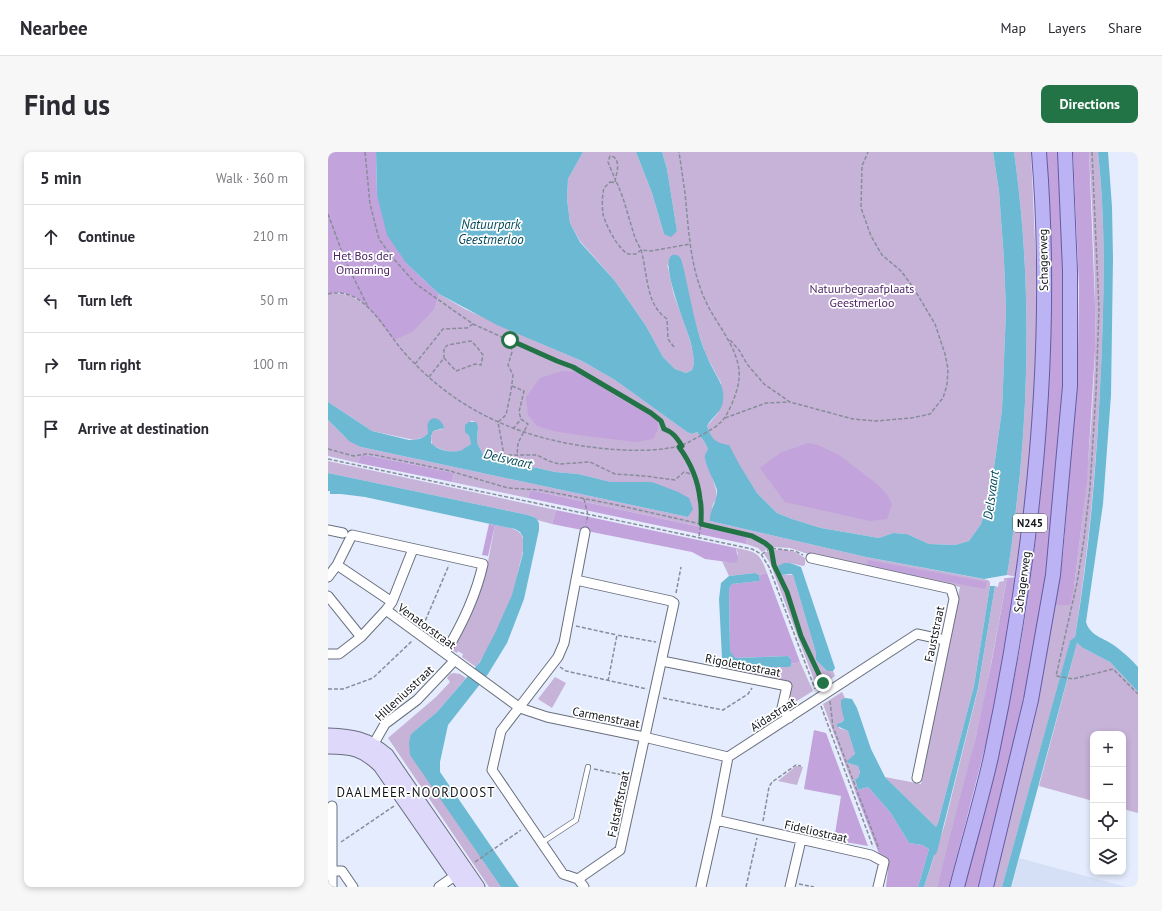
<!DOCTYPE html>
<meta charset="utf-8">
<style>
:root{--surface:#fff;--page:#f7f7f7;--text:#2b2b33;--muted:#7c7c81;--line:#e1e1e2;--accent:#227446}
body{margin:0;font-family:"PT Sans",sans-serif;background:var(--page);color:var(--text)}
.controls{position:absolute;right:12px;bottom:12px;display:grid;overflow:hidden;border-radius:8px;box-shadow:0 2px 6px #0003}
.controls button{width:36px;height:36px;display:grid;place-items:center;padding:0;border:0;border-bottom:1px solid var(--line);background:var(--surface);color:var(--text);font:20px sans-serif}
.stop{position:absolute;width:12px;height:12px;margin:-9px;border:3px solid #227446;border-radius:50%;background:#fff}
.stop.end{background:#227446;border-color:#fff;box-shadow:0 1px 4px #0008}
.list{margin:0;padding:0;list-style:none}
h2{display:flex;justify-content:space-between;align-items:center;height:52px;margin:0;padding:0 16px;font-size:17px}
h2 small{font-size:13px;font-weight:400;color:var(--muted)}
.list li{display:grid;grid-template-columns:26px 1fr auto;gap:12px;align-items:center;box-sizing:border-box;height:64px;padding:0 16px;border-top:1px solid var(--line)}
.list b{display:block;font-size:15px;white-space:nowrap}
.list em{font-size:13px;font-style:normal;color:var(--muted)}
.icon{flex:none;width:22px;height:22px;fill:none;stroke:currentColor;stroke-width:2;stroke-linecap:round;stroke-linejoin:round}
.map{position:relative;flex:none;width:810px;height:735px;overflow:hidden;border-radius:8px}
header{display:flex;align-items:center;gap:24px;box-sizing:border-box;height:56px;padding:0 20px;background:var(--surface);border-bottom:1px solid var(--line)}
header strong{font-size:19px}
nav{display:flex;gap:22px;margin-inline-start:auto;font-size:14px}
.intro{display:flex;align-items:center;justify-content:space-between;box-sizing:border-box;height:96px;padding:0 24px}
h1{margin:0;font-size:28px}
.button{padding:10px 18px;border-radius:8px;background:var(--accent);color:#fff;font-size:14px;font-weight:700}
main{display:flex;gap:24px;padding:0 24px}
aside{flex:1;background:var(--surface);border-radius:8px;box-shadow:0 2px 6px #0003}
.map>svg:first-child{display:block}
.built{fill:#d5e0f6}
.green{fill:#c7b2d8}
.forest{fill:#c2a3db}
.water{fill:#6bb9d2}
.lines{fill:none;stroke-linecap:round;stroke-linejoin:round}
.lane-casing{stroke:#686f7e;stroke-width:6}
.street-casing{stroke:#686f7e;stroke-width:11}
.secondary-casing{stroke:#686f7e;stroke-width:15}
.primary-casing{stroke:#645ba3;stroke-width:16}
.path{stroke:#878d99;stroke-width:1.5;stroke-dasharray:4 2;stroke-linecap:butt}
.lane{stroke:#fff;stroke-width:4.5}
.street{stroke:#fff;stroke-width:9}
.secondary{stroke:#ded9fa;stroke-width:13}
.primary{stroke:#bcb3f4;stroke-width:14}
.route{stroke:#227446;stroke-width:5}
.labels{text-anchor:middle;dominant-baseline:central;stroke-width:3.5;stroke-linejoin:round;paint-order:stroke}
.shield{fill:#fff;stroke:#585a5e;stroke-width:1}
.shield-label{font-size:11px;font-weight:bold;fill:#111419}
.park-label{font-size:12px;fill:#4d2567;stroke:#fff}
.street-label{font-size:12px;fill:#111419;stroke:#fff}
.water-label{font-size:13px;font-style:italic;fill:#01495b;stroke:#fff}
.neighbourhood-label{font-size:13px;letter-spacing:1px;fill:#111419;stroke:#fff}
</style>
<header>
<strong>Nearbee</strong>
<nav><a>Map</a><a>Layers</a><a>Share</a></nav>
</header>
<div class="intro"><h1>Find us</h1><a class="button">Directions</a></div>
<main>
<aside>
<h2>5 min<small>Walk · 360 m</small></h2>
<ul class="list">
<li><svg class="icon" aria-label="ahead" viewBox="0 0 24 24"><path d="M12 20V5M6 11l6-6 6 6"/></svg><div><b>Continue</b></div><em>210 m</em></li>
<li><svg class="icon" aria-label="left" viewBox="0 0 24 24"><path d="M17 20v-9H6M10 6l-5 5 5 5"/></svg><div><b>Turn left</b></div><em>50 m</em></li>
<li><svg class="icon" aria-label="right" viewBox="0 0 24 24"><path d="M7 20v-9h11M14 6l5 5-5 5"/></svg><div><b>Turn right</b></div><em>100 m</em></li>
<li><svg class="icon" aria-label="arrive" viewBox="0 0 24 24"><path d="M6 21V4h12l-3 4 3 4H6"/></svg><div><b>Arrive at destination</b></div></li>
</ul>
</aside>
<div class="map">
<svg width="810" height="735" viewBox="0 0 810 735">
<rect width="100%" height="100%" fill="#e4ecfd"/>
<path class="built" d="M691,706L798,735H683Z"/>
<path class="green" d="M255,0H308L324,41L336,82L349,79L339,17L334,0H665L671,39L676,108L678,158L674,258L663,337L653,372L641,389L627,393L601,392L579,382L565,381L551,386L493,376L464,367L449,361L429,341L406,305L385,288L379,274L390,261L393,231L378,203L365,164L361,145L339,112C342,122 343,133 346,143C351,159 372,205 364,218L358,221L347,217L335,205L318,174L287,129L252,89L242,71L239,47L240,27Z
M686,0H703L708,111L709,178L708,231L701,320L690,425L679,423C685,389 688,355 692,321C702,215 701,106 686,0Z
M761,0H770C778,72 776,145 773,217C769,307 761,396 747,485L742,490L674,735H664C687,642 712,548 726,453L746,435C756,356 765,276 767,197C768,131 765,65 761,0Z
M4,141L21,143L40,154L46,161L107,156L111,142L137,157L207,189L254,209L287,228L359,280L364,282L369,280L376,289L380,297L377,304L378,311L381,315L388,338L389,346L385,352L382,369L538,405L660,428L662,430V434L646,534L610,671L608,675L557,625L593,632L632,435L486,404L462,396L443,395L434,400L430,396L418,392L419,385L202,338L200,346L124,330L126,321L33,302L30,311L0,304V268L18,286L33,295L360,365L364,357L324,330H283L250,322L227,320L156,304L149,291L150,274C148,271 147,269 143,269L139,282L141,284L143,292C140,294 138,296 135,298C125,303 112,297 104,293L103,286L105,279L115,277L102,269L100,271V281L96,285L86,288L44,279L0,250V142Z
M0,309L228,358L224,372L209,368L208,366L200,363L0,321Z
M167,373C175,375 190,375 194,384C198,391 194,403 192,411C189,422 188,433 184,444C176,465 162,497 148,515L134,505L135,502L130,499L129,501L122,497L159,415Z
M408,396C429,400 432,401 439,421L431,423L427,421L401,424L394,409L401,410L410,402Z
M453,397L467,400L477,406V413L475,414L462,411L453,423H465L488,501V508L499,519H505L507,524L489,536L442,411L436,402L440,399H445L446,398Z
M676,426H679C669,479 660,532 648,584C636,635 623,685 609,735H596L616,675L650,537L667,434L670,435L671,430L676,429Z
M749,491L755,496L782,510L810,540V661L795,657V582H765V649L711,634Z
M397,509L398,512L405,515H461L463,514V512L472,510L485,539L459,555L461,533L385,517Z
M126,521L132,522L138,526L109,560L83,582L130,672L173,735H161L60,586L108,545L122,530L119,526L122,522Z
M227,525L238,531L224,556L210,547Z
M514,540L517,546L513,549L516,568L514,570L511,571V576L520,579L527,602L520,611L530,614L532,620L530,626L527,627L530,638L527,639L495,552Z
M468,614L475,615L469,633L450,629Z"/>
<path class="forest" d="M0,0H48L49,43L78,111L111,142L107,156L94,170L84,180L66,188C50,167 31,134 0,142Z
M718,0H730L736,83V164L732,310L720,430L700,539L652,735H635C653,668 671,600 685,532C695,485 701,439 707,392C723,261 727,131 718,0Z
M745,0H761L767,152V198L759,329L746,435L742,453H726L735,402L746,268L750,197L751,135Z
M234,219L250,220L289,245L329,267C331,275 330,280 325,287L308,290L258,284L225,279L209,274L200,263L198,245L212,226Z
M480,291L490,293L511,303L549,332L559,342L564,353L559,367L542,369L457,350L432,316L452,301Z
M33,302L126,321L124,330L30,311Z
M202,338L419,385L418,392L200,346Z
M228,358L408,396L410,408L407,411L377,407L364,400L224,372Z
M161,372L167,373L160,404L154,403Z
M540,408L659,430L657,437L539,414Z
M439,421L472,510L463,512V507L460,504L406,506L402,499L401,437L404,432L430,429L432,427L431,423Z
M690,425L688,442L662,576L621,735H609L648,584L664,508L679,426Z
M486,578L498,581L540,694L506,688L513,644L476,637Z
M540,635L562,660L581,691L594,693L601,697L590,735H558C559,721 564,711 551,702L527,639Z"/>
<path class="water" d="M48,0H255L240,27L239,47L242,71L252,90L287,129L318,174L335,205L347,217L358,221L364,218C368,211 364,196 362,188C360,179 326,99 348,103C352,104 353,107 354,110C363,146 367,182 384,215C390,227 397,235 395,249C394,260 384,265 379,274C385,288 385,290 401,293L411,312L429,341L449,361L464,367L493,376L551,386L565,381L579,382L601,392L627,393L641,389L653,372L663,337L674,258L678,158L676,108L671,39L665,0H686C701,106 702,215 692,321C688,355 685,389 679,423L656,427L538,405L382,369C381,358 390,349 389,338C387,330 375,309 377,303C378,301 379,299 380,297L376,289L369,280L364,282L359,280L287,228L254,209L169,173L111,142L78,111L59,83L49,43Z
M308,0H334L339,17L349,79L343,85L336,82L324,41Z
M770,0H780L784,55L785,106L783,243L775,352L758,470C762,484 776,486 787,494C795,500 803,507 810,515V540L782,510L755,496L749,491L683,735H674L742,489L747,485C762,396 769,307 773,217C776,145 778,72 770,0Z
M0,250L44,279L81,288C89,288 95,287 100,281C100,278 99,273 100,271C105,261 115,269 116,276L105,279L103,285V291C109,298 125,302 134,298C137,296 140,294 143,292L141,284L137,280V273L141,270H148L150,274L149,291L156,304L227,320L250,322L283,330H324L350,340L361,346L365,357L360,365L33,295L21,289L0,268Z
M0,321L200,363L208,366L211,371V378L196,447L179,491L160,522L120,573L112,610V620L191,735H173L82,603L81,590L83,582L109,560L152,510L168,479L184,443L195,401V385L192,380L187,377L167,373L37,345L13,342H2V339H0Z
M456,411H462L473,415L507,516L505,519H499L488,508V501L465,423L463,422L453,423L450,414Z
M427,421L431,423L432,427L431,429L404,432L401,437L402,499L407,506L460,504L463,507V514L461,515H405L398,512L394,506L391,447L393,431L401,424Z
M662,434H667L650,536L609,700L606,704L596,735H590L601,697L594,693L581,691L562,660L540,635L530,638L527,627L530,626L532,620L530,614L520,611L519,609L527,602L520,579L509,574V572L514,570L516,568L513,554V548L517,546L524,547L529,556L543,597L557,625L608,675L610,671L646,534Z"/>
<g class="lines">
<defs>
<path id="lane" d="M213,691L248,668L260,615"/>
<path id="street" d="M0,378L15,381
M483,406L623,437L626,447L589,626
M9,413L64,450
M0,425L9,413L24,383L155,412C148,444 134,473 117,501
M248,428L343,449L346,451L292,698L250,727
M0,444L33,485
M58,458L192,556L219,565L316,585L400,605
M0,502H11L33,485L58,458L64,450L85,397
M334,509L459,534L454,556L461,566
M45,593L57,572L89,548L127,508
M4,654V735
M388,668L543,703L556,710L550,735
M0,719H14L25,735
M111,735L128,723
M256,735L250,727L235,722L164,618L173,579L230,505L236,491L257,380
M373,735L388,668L400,605L589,482L617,488
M462,735L473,688"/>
<path id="secondary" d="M0,583C25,584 39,586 59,603L150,735
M0,595C23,595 35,597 52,614L136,735"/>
<path id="primary" d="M629,735C640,692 653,649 663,605C705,406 727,203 711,0
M658,735L703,548L725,423L742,234V119L737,0"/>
</defs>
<use href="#lane" class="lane-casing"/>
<use href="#street" class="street-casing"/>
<use href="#secondary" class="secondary-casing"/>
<use href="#primary" class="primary-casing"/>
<path class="path" d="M37,0L42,52L51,87L64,105L88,132L145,172L196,195L245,215L299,246L323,261L333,269L336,277C345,280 349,287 354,294
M764,0L771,157L768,240L762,335L756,387L749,431L728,524L745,527L785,517L810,542
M282,30L289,31L295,46L307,86L313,98L308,102H300C290,97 277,72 275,62C274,54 274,44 276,36Z
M287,30C288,21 293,12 286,5L282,4L280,10L287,27
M0,62L17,108L39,153
M0,142C33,134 53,171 70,193C77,202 85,210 93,218C145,268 210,291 281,297C303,299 342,300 361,290C370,285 386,277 393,270C401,262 410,239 411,227C414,203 392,176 381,156C362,120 361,80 357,41C355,27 353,13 351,0
M182,188L184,200L180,213L185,223L183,239L178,263L170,270L176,303H209L221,309L231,312L262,310L287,322L317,324L347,328L356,320L366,323
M402,188L411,198L419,212L436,232L462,250L525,267L548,269L583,266L602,262L615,246L619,233L620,217L617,202L607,172L585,135L573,119L554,103L543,84L533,56L534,14L540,0
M346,195L340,187L339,167C317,152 320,121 313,98L323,99L362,92
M87,212L115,177L139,176L145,172
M101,225L116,206L128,219L147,212L153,213L155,203L149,195L143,189L120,193L116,196V206
M184,234L196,239L191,260L193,267L200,272L190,291L189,304
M397,266L438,251L462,250
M185,277L193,267
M351,295C370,321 377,353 371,384
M0,297L26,304L38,302L47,303L122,319L180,336L212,338L289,353L373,372L424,384L434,389L443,396L446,413L459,440L473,484L484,511L496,533
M0,307L424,397L433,402L441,415L487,537
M256,347L260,363L258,371
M434,402L443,396L467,399L475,403
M348,441L353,415
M95,474L121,413
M248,474L289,483
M232,515L238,519L319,537
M280,529L289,483L328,490
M0,537H15L45,526L85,488
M335,546L395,558L420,542L424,536
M502,549L505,575L551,697
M493,554L545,695
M266,617L300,624
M435,669L441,635L444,630L468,613L473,614
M13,690L66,654
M147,710L193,678
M471,732L486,735
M418,735L429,686"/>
<use href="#lane" class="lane"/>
<use href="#street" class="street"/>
<use href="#secondary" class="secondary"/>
<use href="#primary" class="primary"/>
</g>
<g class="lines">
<path class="route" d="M182,188L229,209L245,215L323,261L333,269L336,277C345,280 349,286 354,294L351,295C362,310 370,328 372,347C374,355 373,363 373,372L424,384L437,391L443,396L446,413L459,440L473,484L495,531"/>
</g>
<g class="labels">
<rect class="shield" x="685" y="362" width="34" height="18" rx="3"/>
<g class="shield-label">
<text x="702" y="371">N245</text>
</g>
<g class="park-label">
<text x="35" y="103">Het Bos der<tspan x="35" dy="14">Omarming</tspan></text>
<text x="534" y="136">Natuurbegraafplaats<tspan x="534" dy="14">Geestmerloo</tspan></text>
</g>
<g class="street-label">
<text transform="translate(715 108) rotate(-91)">Schagerweg</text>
<text transform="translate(694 430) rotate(-82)">Schagerweg</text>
<text transform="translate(99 474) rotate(36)">Venatorstraat</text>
<text transform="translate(606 482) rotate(-78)">Fauststraat</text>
<text transform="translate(415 513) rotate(11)">Rigolettostraat</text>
<text transform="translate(76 541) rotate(-43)">Hilleniusstraat</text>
<text transform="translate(445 562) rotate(-33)">Aïdastraat</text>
<text transform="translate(278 565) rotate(11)">Carmenstraat</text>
<text transform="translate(290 652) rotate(-78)">Falstaffstraat</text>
<text transform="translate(488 679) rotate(13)">Fideliostraat</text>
</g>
<g class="water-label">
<text x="163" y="72">Natuurpark<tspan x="163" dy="15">Geestmerloo</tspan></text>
<text transform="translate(180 307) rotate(13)">Delsvaart</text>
<text transform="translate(663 343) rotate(-82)">Delsvaart</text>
</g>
<g class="neighbourhood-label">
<text x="88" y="640">DAALMEER-NOORDOOST</text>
</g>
</g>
</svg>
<div class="controls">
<button>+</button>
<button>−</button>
<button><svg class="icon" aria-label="locate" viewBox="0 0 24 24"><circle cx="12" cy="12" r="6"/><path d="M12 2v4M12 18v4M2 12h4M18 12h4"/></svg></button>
<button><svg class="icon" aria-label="layers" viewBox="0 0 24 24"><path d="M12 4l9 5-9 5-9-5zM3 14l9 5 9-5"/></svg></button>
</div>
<div class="stop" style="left:182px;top:188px"></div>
<div class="stop end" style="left:495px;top:531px"></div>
</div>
</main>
